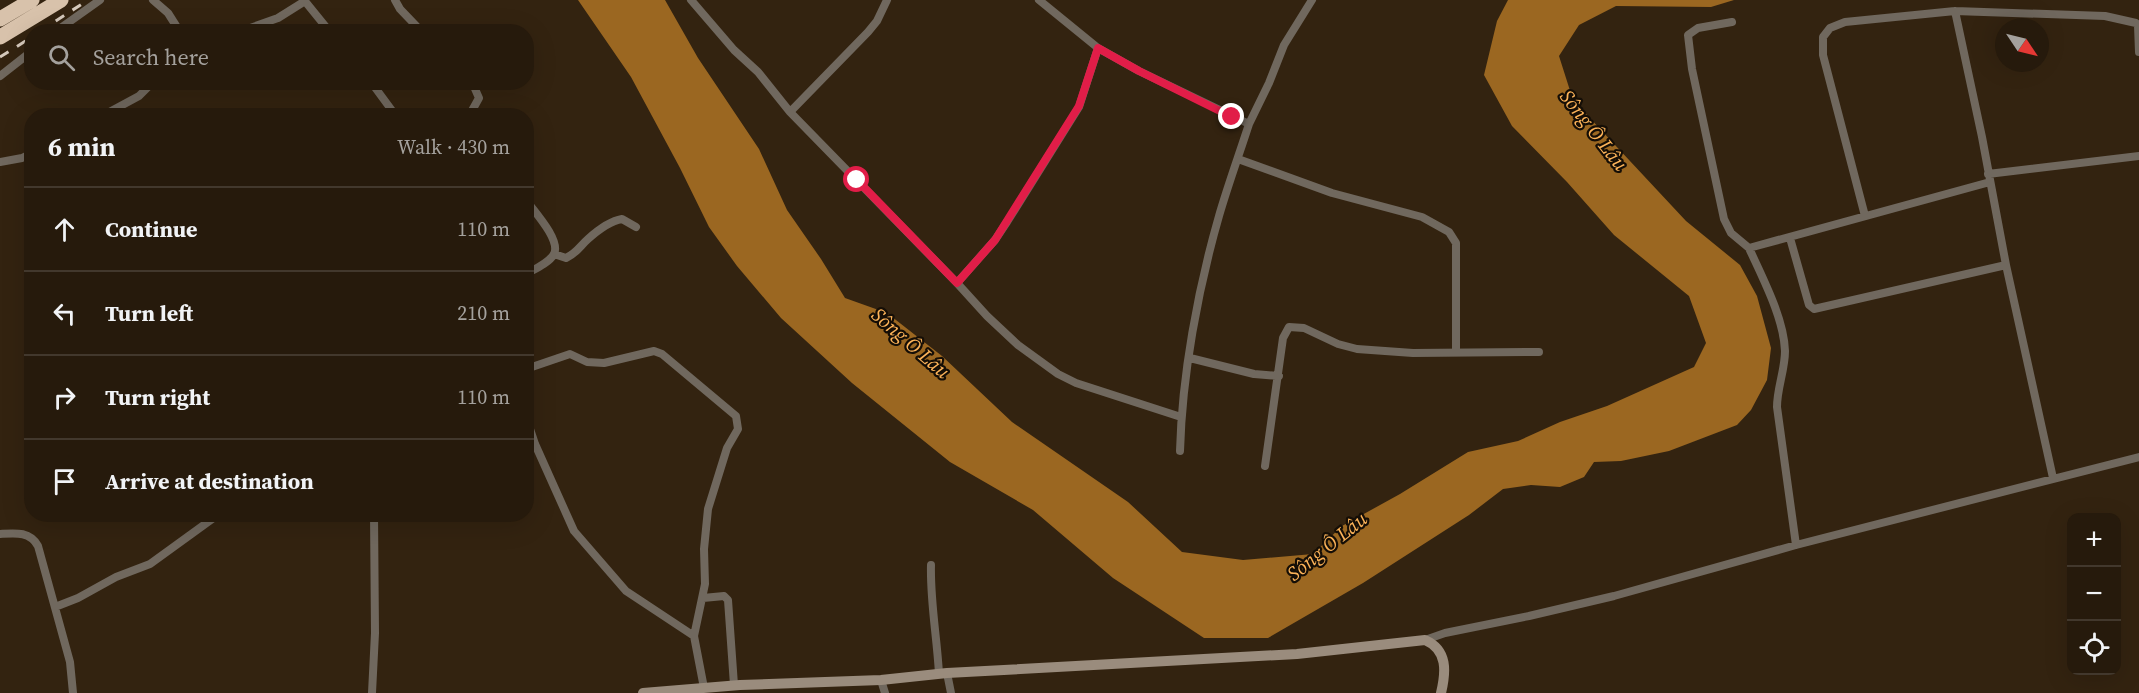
<!DOCTYPE html>
<meta charset="utf-8">
<style>
:root{--surface:#261a0c;--page:#32271a;--text:#f1f3f6;--muted:#a4a19d;--line:#42382d}
body{margin:0;font-family:"Source Serif 4",serif;background:var(--page);color:var(--text)}
.controls{position:absolute;right:18px;bottom:18px;display:grid;overflow:hidden;border-radius:12px;box-shadow:0 6px 24px #0002}
.controls button{width:54px;height:54px;display:grid;place-items:center;padding:0;border:0;border-bottom:2px solid var(--line);background:var(--surface);color:var(--text);font:30px sans-serif}
.compass{position:absolute;left:1995px;top:18px;width:54px;height:54px;border-radius:50%;background:var(--surface);box-shadow:0 6px 24px #0002;rotate:125deg}
.stop{position:absolute;width:18px;height:18px;margin:-14px;border:4px solid #e11d48;border-radius:50%;background:#fff}
.stop.end{background:#e11d48;border-color:#fff;box-shadow:0 2px 6px #0008}
.list{margin:0;padding:0;list-style:none}
h2{display:flex;justify-content:space-between;align-items:center;height:78px;margin:0;padding:0 24px;font-size:26px}
h2 small{font-size:20px;font-weight:400;color:var(--muted)}
.list li{display:grid;grid-template-columns:39px 1fr auto;gap:18px;align-items:center;box-sizing:border-box;height:84px;padding:0 24px;border-top:2px solid var(--line)}
.list b{display:block;font-size:22px;white-space:nowrap}
.list em{font-size:20px;font-style:normal;color:var(--muted)}
.icon{flex:none;width:33px;height:33px;fill:none;stroke:currentColor;stroke-width:2;stroke-linecap:round;stroke-linejoin:round}
.map{position:relative;flex:none;width:2139px;height:693px;overflow:hidden}
.search{position:absolute;background:var(--surface);box-shadow:0 6px 24px #0002;left:24px;top:24px;width:510px;height:66px;display:flex;align-items:center;gap:15px;box-sizing:border-box;padding:0 21px;border-radius:24px;color:var(--muted);font-size:22px}
.panel{position:absolute;background:var(--surface);box-shadow:0 6px 24px #0002;left:24px;top:108px;width:510px;height:414px;border-radius:24px}
.map>svg:first-child{display:block}
.water{fill:#9b6721}
.lines{fill:none;stroke-linecap:round;stroke-linejoin:round}
.street{stroke:#70685e;stroke-width:8}
.secondary{stroke:#9a8c7d;stroke-width:10}
.highway{stroke:#d8c2ab;stroke-width:15}
.rail{stroke:#d5c9bc;stroke-width:3;stroke-dasharray:10 10;stroke-linecap:butt}
.route{stroke:#e11d48;stroke-width:8}
.labels{text-anchor:middle;dominant-baseline:central;stroke-width:4.5;stroke-linejoin:round;paint-order:stroke}
.water-label{font-size:20px;font-style:italic;fill:#fcb359;stroke:#150e06}
</style>
<div class="map">
<svg width="2139" height="693" viewBox="0 0 2139 693">
<rect width="100%" height="100%" fill="#332310"/>
<path class="water" d="M578,0H665L698,58L759,149L787,210L821,259L845,298L887,313L942,356L1012,422L1128,502L1182,552L1243,560L1313,554L1342,526L1400,494L1468,452L1518,441L1560,422L1607,406L1694,367L1706,343L1689,296L1614,235L1567,182L1512,126L1484,75L1497,21L1508,0H1734L1711,7L1616,6L1579,25L1559,56L1573,100L1686,221L1740,265L1757,296L1771,348L1767,380L1751,410L1737,425L1669,451L1621,461L1594,462L1584,477L1560,487L1531,485L1503,489L1469,515L1363,583L1268,638H1204L1113,578L1033,510L950,462L852,383L781,318L737,266L709,227L680,168L631,77Z"/>
<g class="lines">
<path class="street" d="M153,0L168,13L180,32
M304,0L330,32
M395,0L400,9L422,32
M691,0L734,50L758,72L790,112L957,283L987,316L1018,345L1058,374L1076,383L1181,417
M1039,0L1098,48L1139,71L1249,124L1269,83L1284,45L1312,0
M1955,11L1982,137L2006,265L2053,478
M1732,22L1698,28L1688,35L1692,69L1724,219L1731,233L1749,248L1990,182
M55,32L100,0
M239,32L278,18L305,1
M0,76L32,51
M371,82L396,116
M790,112L868,32L877,21L887,0
M102,116L139,96L153,82
M469,116L479,98L472,82
M1238,159L1332,193L1422,217L1449,232L1456,243V351
M0,162L22,158L32,153
M1988,174L2139,156
M526,200C534,211 561,240 554,254C549,263 535,269 526,274
M1865,216L1823,55V37L1830,28L1845,22L1955,11L2105,16L2136,23L2138,25L2139,52
M1790,238L1809,305L1814,309L2006,265
M1749,248C1762,277 1784,318 1785,351C1785,370 1777,388 1777,407L1796,545
M554,254L566,258C577,253 580,246 588,239C598,230 610,221 622,219L636,227
M957,283L995,240L1007,222L1079,107L1098,48
M1190,358L1254,374L1279,376
M526,369L570,354L587,362L604,363L654,351L662,354L736,416L738,429L727,448L708,509L704,549L705,584L694,636
M526,417L535,444L574,531L626,591L694,636L704,688
M1180,451C1182,375 1198,289 1219,216C1228,185 1239,155 1249,124
M1265,466L1283,338L1289,327L1304,328L1338,344L1357,349L1413,353L1539,352
M0,534C15,533 30,531 38,546L70,662L73,693
M931,565C930,601 937,637 939,674
M703,598L724,596L728,600L734,685
M55,607L78,598L116,577L150,564L219,514
M1425,640L1445,633L1529,616L1614,596L1796,545L2139,457
M947,673L951,693
M881,680L885,693
M372,693L375,633L374,514"/>
<path class="secondary" d="M643,693L740,685L881,680L947,673L1297,654L1425,640C1448,650 1446,672 1441,693"/>
<path class="highway" d="M0,19L32,0
M0,37L61,0"/>
<path class="rail" d="M39,32L88,0
M0,57L32,37"/>
</g>
<g class="lines">
<path class="route" d="M857,180L957,283L995,240L1079,106L1098,48L1139,71L1232,117"/>
</g>
<g class="labels">
<g class="water-label">
<text transform="translate(1594 130) rotate(52)">Sông Ô Lâu</text>
<text transform="translate(911 343) rotate(41)">Sông Ô Lâu</text>
<text transform="translate(1327 546) rotate(-39)">Sông Ô Lâu</text>
</g>
</g>
</svg>
<div class="controls">
<button>+</button>
<button>−</button>
<button><svg class="icon" aria-label="locate" viewBox="0 0 24 24"><circle cx="12" cy="12" r="6"/><path d="M12 2v4M12 18v4M2 12h4M18 12h4"/></svg></button>
</div>
<svg class="compass" viewBox="-18 -18 36 36"><path d="M0-13l5 13h-10z" fill="#e53935"/><path d="M0 13l5-13h-10z" fill="#a4a19d"/></svg>
<div class="stop" style="left:857px;top:180px"></div>
<div class="stop end" style="left:1232px;top:117px"></div>
<div class="search"><svg class="icon" aria-label="search" viewBox="0 0 24 24"><circle cx="10" cy="10" r="6"/><path d="M15 15l6 6"/></svg>Search here</div>
<section class="panel">
<h2>6 min<small>Walk · 430 m</small></h2>
<ul class="list">
<li><svg class="icon" aria-label="ahead" viewBox="0 0 24 24"><path d="M12 20V5M6 11l6-6 6 6"/></svg><div><b>Continue</b></div><em>110 m</em></li>
<li><svg class="icon" aria-label="left" viewBox="0 0 24 24"><path d="M17 20v-9H6M10 6l-5 5 5 5"/></svg><div><b>Turn left</b></div><em>210 m</em></li>
<li><svg class="icon" aria-label="right" viewBox="0 0 24 24"><path d="M7 20v-9h11M14 6l5 5-5 5"/></svg><div><b>Turn right</b></div><em>110 m</em></li>
<li><svg class="icon" aria-label="arrive" viewBox="0 0 24 24"><path d="M6 21V4h12l-3 4 3 4H6"/></svg><div><b>Arrive at destination</b></div></li>
</ul>
</section>
</div>
